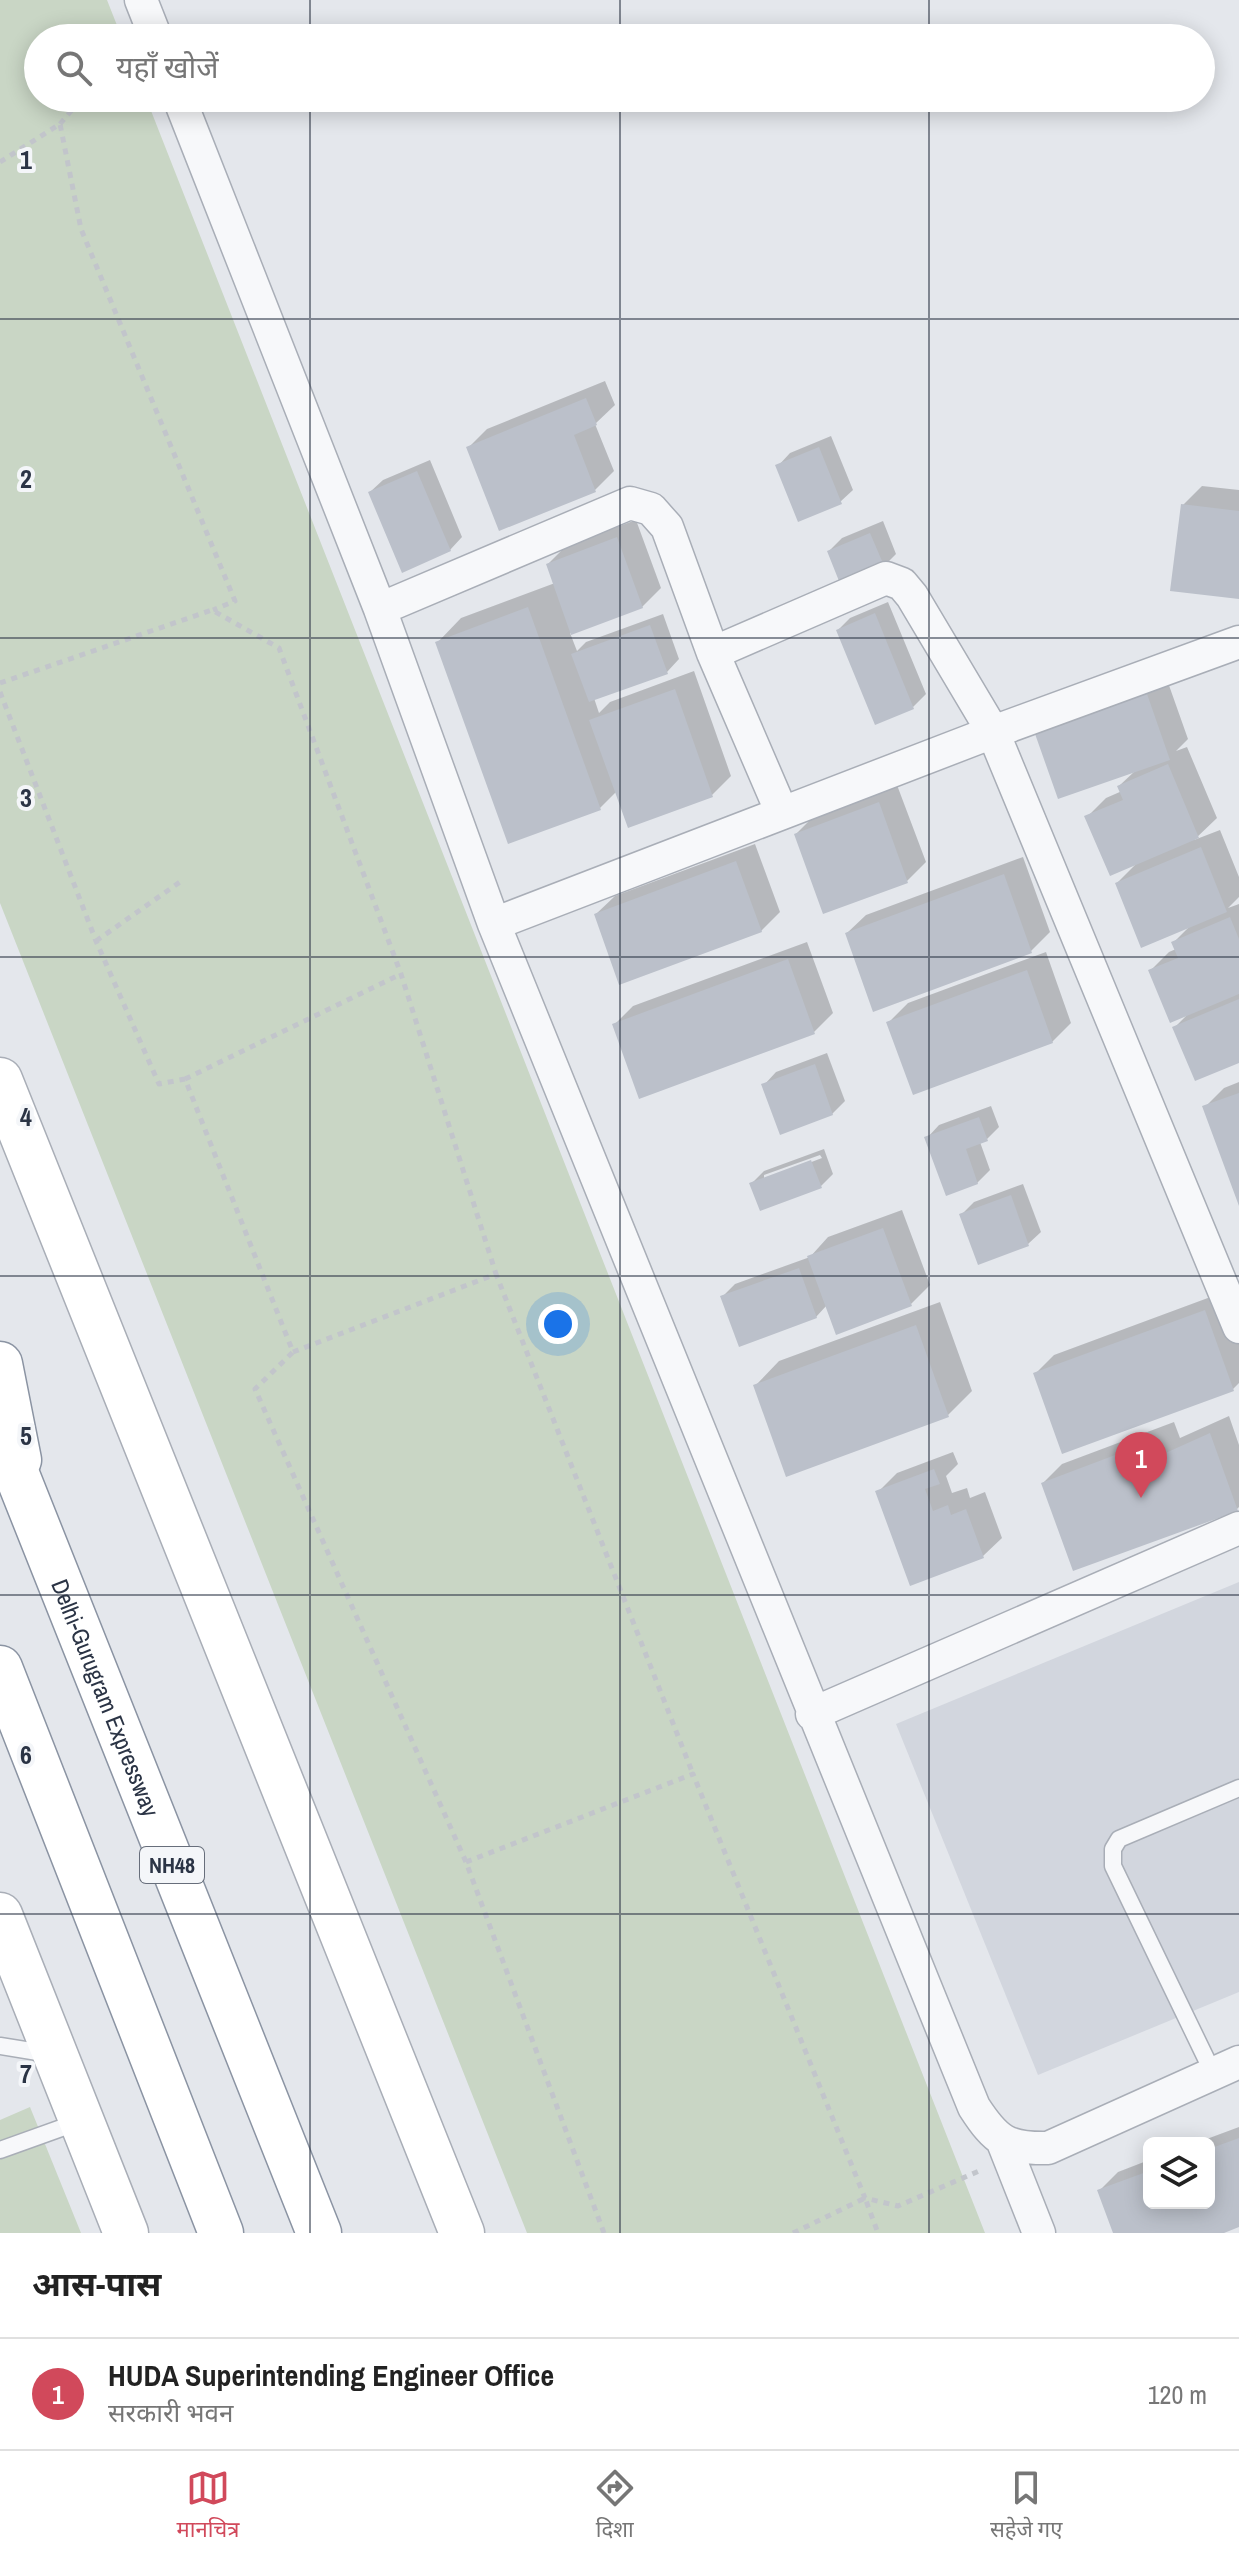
<!DOCTYPE html>
<html lang="hi">
<meta charset="utf-8">
<style>
:root{--surface:#fff;--page:#f2f2f2;--text:#222;--muted:#767676;--line:#e0e0e0;--accent:#d1495b}
body{margin:0;font-family:"Archivo Narrow","Noto Sans Devanagari",sans-serif;background:var(--page);color:var(--text)}
.controls{position:absolute;right:24px;bottom:24px;display:grid;overflow:hidden;border-radius:12px;box-shadow:0 4px 20px #0003}
.controls button{width:72px;height:72px;display:grid;place-items:center;padding:0;border:0;border-bottom:2px solid var(--line);background:var(--surface);color:var(--text);font:40px sans-serif}
.you{position:absolute;left:558px;top:1324px;width:28px;height:28px;margin:-20px;border:6px solid #fff;border-radius:50%;background:#1a73e8;box-shadow:0 0 0 12px #1a73e833}
.badge{display:grid;place-items:center;width:52px;height:52px;border-radius:50%;background:var(--accent);color:#fff;font-size:26px;font-weight:700}
.pin{position:absolute;translate:-50% -66px;filter:drop-shadow(0 2px 4px #0008)}
.pin::after{content:'';position:absolute;top:42px;width:28px;height:24px;background:inherit;clip-path:polygon(0 0,100% 0,50% 100%)}
.list{margin:0;padding:0;list-style:none}
h2{display:flex;justify-content:space-between;align-items:center;height:104px;margin:0;padding:0 32px;font-size:34px}
h2 small{font-size:26px;font-weight:400;color:var(--muted)}
.list li{display:grid;grid-template-columns:52px 1fr auto;gap:24px;align-items:center;box-sizing:border-box;height:112px;padding:0 32px;border-top:2px solid var(--line)}
.list b{display:block;font-size:30px;white-space:nowrap}
.list p{margin:0;font-size:26px;white-space:nowrap;color:var(--muted)}
.list em{font-size:26px;font-style:normal;color:var(--muted)}
.icon{flex:none;width:44px;height:44px;fill:none;stroke:currentColor;stroke-width:2;stroke-linecap:round;stroke-linejoin:round}
.map{position:relative;flex:none;width:1239px;height:2233px;overflow:hidden}
.search{position:absolute;background:var(--surface);box-shadow:0 4px 20px #0003;left:24px;right:24px;top:24px;height:88px;display:flex;align-items:center;gap:20px;box-sizing:border-box;padding:0 28px;border-radius:44px;color:var(--muted);font-size:30px}
.sheet{height:216px;background:var(--surface)}
nav{display:flex;justify-content:space-around;align-items:center;box-sizing:border-box;height:112px;border-top:2px solid var(--line);background:var(--surface);font-size:22px;color:var(--muted)}
nav a{display:grid;justify-items:center;gap:4px}
nav .on{color:var(--accent)}
.map>svg:first-child{display:block}
.built{fill:#d2d6de}
.green{fill:#c9d6c5}
.shadow{fill:#0003;fill-rule:evenodd}
.building{fill:#bbc0ca}
.lines{fill:none;stroke-linecap:round;stroke-linejoin:round}
.service-casing{stroke:#a9aeb7;stroke-width:19}
.minor-casing{stroke:#a9aeb7;stroke-width:35}
.secondary-casing{stroke:#a9aeb7;stroke-width:47}
.motorway-casing{stroke:#8b94a3;stroke-width:47}
.path{stroke:#c2c5cb;stroke-width:5;stroke-dasharray:6 6;stroke-linecap:butt}
.service{stroke:#f7f8fa;stroke-width:16}
.minor{stroke:#f7f8fa;stroke-width:32}
.secondary{stroke:#fff;stroke-width:44}
.motorway{stroke:#fff;stroke-width:44}
.grid{fill:none;stroke:#2b3445;stroke-width:2;stroke-opacity:0.55}
.labels{text-anchor:middle;dominant-baseline:central;stroke-width:8;stroke-linejoin:round;paint-order:stroke}
.shield{fill:#f4f6f9;stroke:#676e7b;stroke-width:2}
.shield-label{font-size:22px;font-weight:bold;fill:#2b3445}
.street-label{font-size:24px;fill:#2b3445;stroke:#f4f6f9}
.grid-label{font-size:26px;text-anchor:middle;font-weight:bold;fill:#2b3445;stroke:#f4f6f9;stroke-width:8;stroke-linejoin:round;paint-order:stroke}
</style>
<div class="map">
<svg width="1239" height="2233" viewBox="0 0 1239 2233">
<rect width="100%" height="100%" fill="#e4e7ec"/>
<path class="built" d="M1239,1582V1992L1038,2075L896,1724Z"/>
<path class="green" d="M0,0H107L122,38H38V98H146L985,2233H527L0,903Z
M30,2107L81,2233H0V2120Z"/>
<path class="shadow" d="M605,381L615,405L595,424L614,471L595,490L500,528L468,448L487,429Z
M831,436L853,490L840,502L778,466L790,453Z
M430,460L462,537L450,550L370,492L383,480Z
M1202,486L1239,490V597L1183,505Z
M636,520L661,588L642,607L570,633L577,651L586,642L663,614L679,659L667,672L594,698L599,713L610,702L694,671L731,776L712,795L629,826L617,791L600,808L437,643L461,618L555,583L548,564L567,545Z
M883,521L896,554L884,566L829,551L842,538Z
M888,602L926,694L913,707L838,630L850,618Z
M1165,674L1188,739L1176,751L1187,747L1217,818L1194,840L1220,830L1239,877V897L1228,908L1239,904V1061L1174,1028L1188,1014L1150,971L1169,952L1176,949L1174,942L1191,925L1117,883L1137,863L1087,817L1106,798L1122,791L1119,786L1136,770L1036,731Z
M897,785L926,862L907,881L796,834L815,815Z
M755,844L780,912L761,931L596,914L615,896Z
M1023,857L1050,932L1031,951L847,933L866,915Z
M807,942L833,1013L814,1032L615,1024L633,1006Z
M1046,952L1071,1023L1052,1042L889,1022L908,1003Z
M827,1053L845,1101L832,1114L764,1085L776,1072Z
M1239,1082V1201L1205,1107L1224,1088Z
M991,1106L999,1127L987,1139L980,1142L990,1170L977,1183L927,1138L939,1125Z
M824,1149L833,1174L821,1186L752,1183L764,1171ZM820,1155L822,1158L764,1180V1175Z
M1023,1184L1041,1232L1028,1244L962,1214L974,1202Z
M902,1210L930,1285L911,1304L827,1305L816,1317L722,1297L735,1284L810,1257L828,1237Z
M1224,1292L1239,1334V1383L1233,1389L1063,1451L1035,1374L1054,1355Z
M940,1302L972,1391L948,1415L755,1386L779,1361Z
M1229,1416L1239,1445V1507L1237,1509L1043,1483L1062,1464L1174,1422L1180,1438Z
M953,1452L958,1464L946,1476L952,1493L967,1488L970,1498L985,1492L1002,1538L983,1556L878,1492L897,1473Z
M1239,2127V2225L1218,2233H1115L1100,2190L1118,2172L1149,2160V2203H1209V2143H1196Z"/>
<path class="building" d="M586,398L597,425L574,435L596,492L499,531L466,447Z
M819,447L842,504L798,522L775,465Z
M417,471L451,551L402,573L368,492Z
M1181,504L1239,511V599L1170,591Z
M870,533L885,568L841,586L827,551Z
M617,537L643,608L571,635L546,564Z
M528,607L601,810L508,844L435,642Z
M875,613L914,709L875,725L836,630Z
M650,625L668,674L589,702L571,654Z
M675,689L713,797L628,828L589,720Z
M1146,691L1170,760L1058,799L1034,731Z
M1168,764L1199,838L1110,876L1084,816L1123,800L1117,786Z
M879,802L908,883L823,914L794,834Z
M1201,847L1227,912L1141,948L1115,883Z
M736,861L762,932L619,985L594,914Z
M1004,874L1032,953L873,1012L845,933Z
M1230,917L1239,939V994L1170,1023L1148,970L1178,958L1171,942Z
M788,959L815,1034L639,1099L612,1024Z
M1027,970L1053,1043L913,1095L886,1022Z
M1239,999V1063L1195,1081L1172,1027Z
M815,1064L833,1115L780,1135L761,1084Z
M1239,1093V1206L1202,1106Z
M979,1117L988,1141L966,1149L978,1184L946,1196L924,1137Z
M811,1160L822,1188L760,1211L749,1183Z
M1011,1195L1029,1246L978,1265L959,1214Z
M883,1228L912,1306L836,1335L807,1256Z
M799,1268L817,1318L739,1347L720,1296Z
M1205,1310L1234,1391L1062,1454L1033,1373Z
M916,1325L949,1417L786,1477L753,1385Z
M1210,1433L1238,1511L1073,1571L1041,1483L1155,1440L1161,1455Z
M934,1469L940,1484L925,1489L933,1511L948,1505L951,1515L966,1509L984,1558L910,1586L875,1491Z
M1239,2138V2227L1224,2233H1113L1097,2190L1149,2171V2203H1209V2149Z"/>
<g class="lines">
<defs>
<path id="service" d="M0,2046L50,2054
M1213,2073L1113,1866V1849L1119,1839L1239,1788
M0,2150L81,2121"/>
<path id="minor" d="M141,0L156,38
M179,98L380,609L494,924L974,2107C996,2141 1007,2149 1048,2148L1239,2062
M380,609L630,503L651,509L667,527L713,653L782,813
M713,653L886,578L902,584L912,596L993,732L1239,1327
M494,924L993,732L1239,642
M812,1714L1239,1528
M1003,2142L1039,2233"/>
<path id="secondary" d="M0,1080L462,2233
M0,1915L126,2233"/>
<g id="motorway">
<path d="M0,1364L19,1460"/>
<path id="s1" d="M0,1432L319,2233"/>
<path d="M0,1668L221,2233"/>
</g>
</defs>
<use href="#service" class="service-casing"/>
<use href="#minor" class="minor-casing"/>
<use href="#secondary" class="secondary-casing"/>
<use href="#motorway" class="motorway-casing"/>
<path class="path" d="M60,124L82,98
M0,162L60,124L81,229L235,601L213,610
M0,683L212,610L279,648L401,974L496,1274
M0,692L96,941L159,1084L185,1079L293,1352L255,1389L466,1862L604,2233
M96,941L180,882
M185,1079L401,974
M293,1352L496,1274L693,1774
M466,1862L693,1774L865,2198L898,2206L979,2171
M793,2233L865,2198L878,2233"/>
<use href="#service" class="service"/>
<use href="#minor" class="minor"/>
<use href="#secondary" class="secondary"/>
<use href="#motorway" class="motorway"/>
</g>
<path class="grid" d="M310,0V38M620,0V38M929,0V38M310,98V2233M620,98V2233M929,98V2233M0,319H1239M0,638H1239M0,957H1239M0,1276H1239M0,1595H1239M0,1914H1239"/>
<g class="labels">
<rect class="shield" x="140" y="1847" width="64" height="36" rx="6"/>
<g class="shield-label">
<text x="172" y="1865">NH48</text>
</g>
<g class="street-label">
<text stroke="none"><textPath href="#s1" startOffset="286">Delhi-Gurugram Expressway</textPath></text>
</g>
</g>
<g class="grid-label">
<text x="26" y="169">1</text>
<text x="26" y="488">2</text>
<text x="26" y="807">3</text>
<text x="26" y="1126">4</text>
<text x="26" y="1445">5</text>
<text x="26" y="1764">6</text>
<text x="26" y="2083">7</text>
</g>
</svg>
<div class="controls">
<button><svg class="icon" aria-label="layers" viewBox="0 0 24 24"><path d="M12 4l9 5-9 5-9-5zM3 14l9 5 9-5"/></svg></button>
</div>
<div class="you"></div>
<div class="pin badge" style="left:1141px;top:1498px">1</div>
<div class="search"><svg class="icon" aria-label="search" viewBox="0 0 24 24"><circle cx="10" cy="10" r="6"/><path d="M15 15l6 6"/></svg>यहाँ खोजें</div>
</div>
<section class="sheet">
<h2>आस-पास<small></small></h2>
<ul class="list">
<li><span class="badge">1</span><div><b>HUDA Superintending Engineer Office</b><p>सरकारी भवन</p></div><em>120 m</em></li>
</ul>
</section>
<nav>
<a class="on"><svg class="icon" aria-label="map" viewBox="0 0 24 24"><path d="M3 6l6-2 6 2 6-2v14l-6 2-6-2-6 2zM9 4v14M15 6v14"/></svg>मानचित्र</a>
<a><svg class="icon" aria-label="directions" viewBox="0 0 24 24"><path d="M12 3l9 9-9 9-9-9zM9 14v-3h6M13 9l2 2-2 2"/></svg>दिशा</a>
<a><svg class="icon" aria-label="saved" viewBox="0 0 24 24"><path d="M7 4h10v16l-5-4-5 4z"/></svg>सहेजे गए</a>
</nav>
